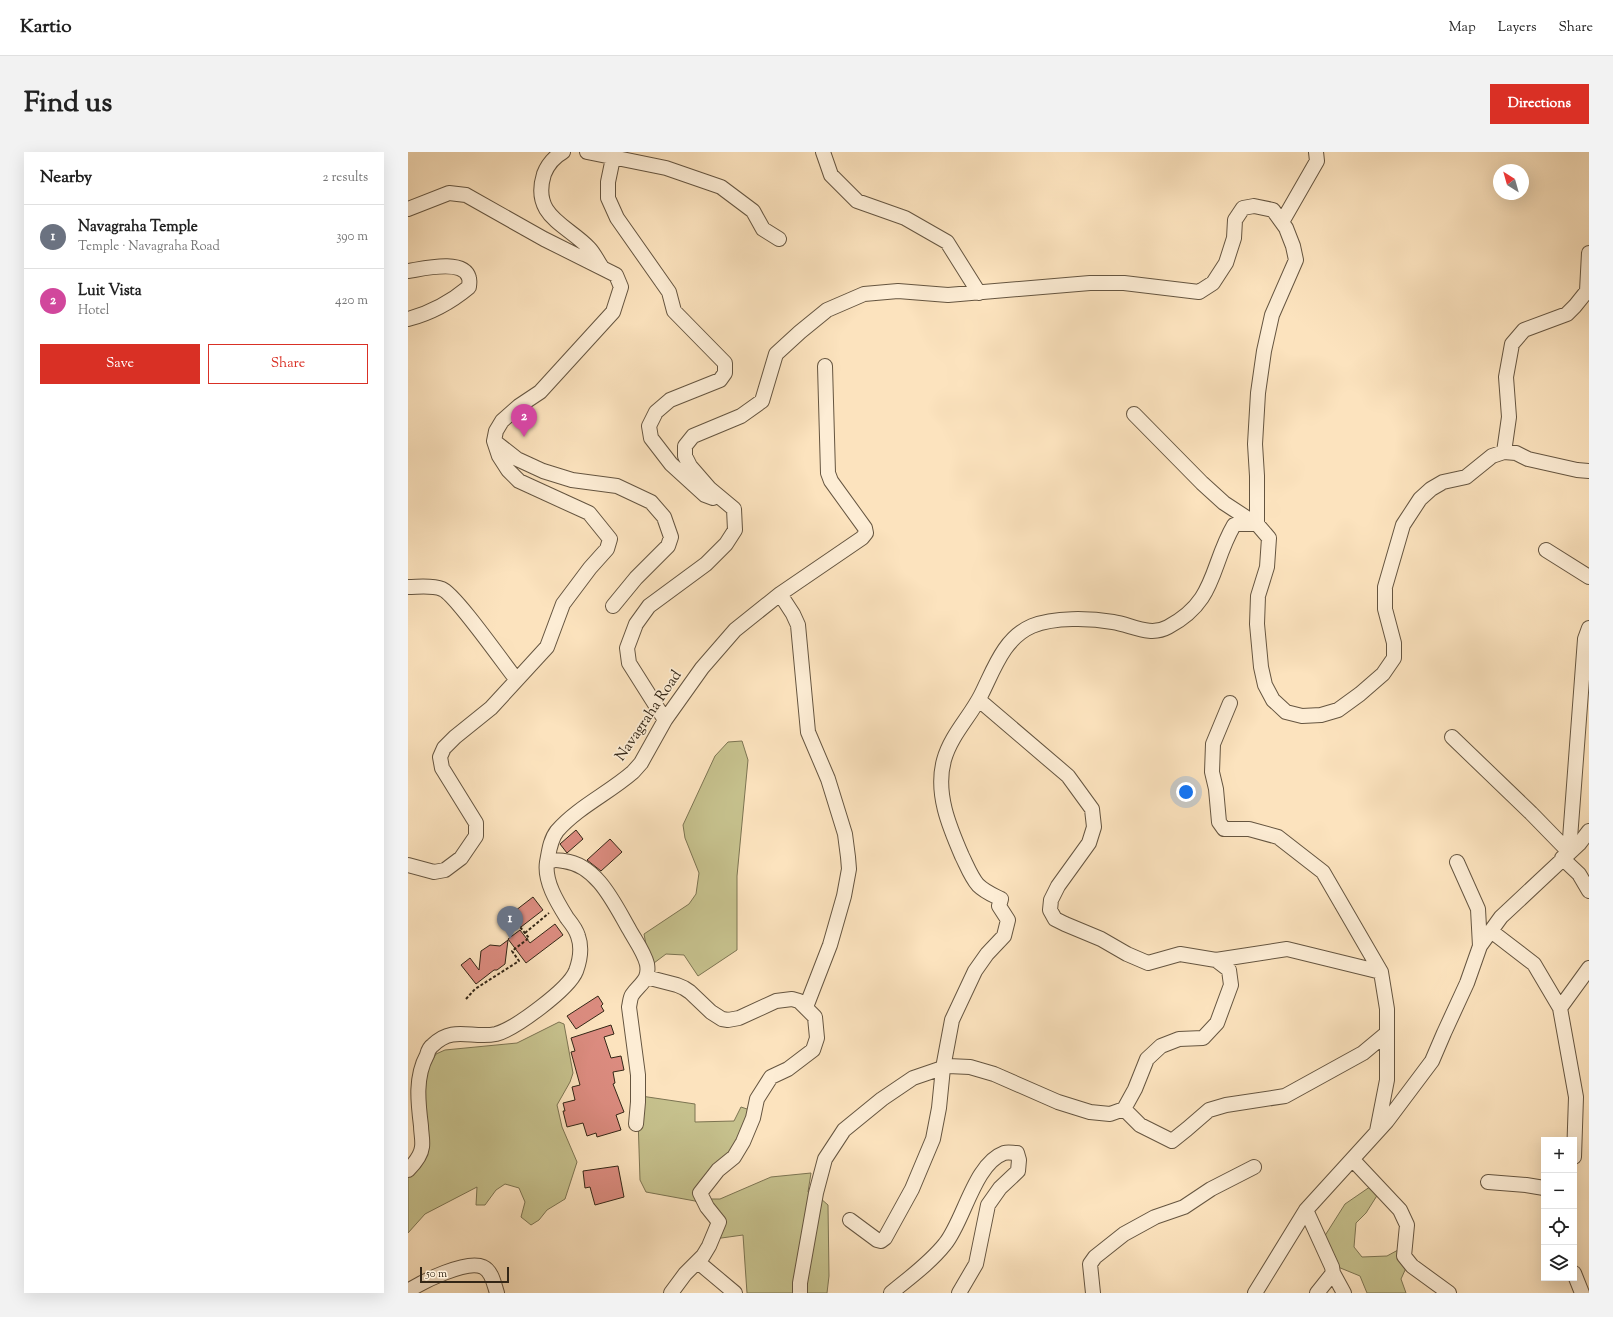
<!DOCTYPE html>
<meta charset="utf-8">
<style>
:root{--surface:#fff;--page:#f2f2f2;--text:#222;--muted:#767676;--line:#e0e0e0;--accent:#d93025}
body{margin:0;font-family:"Sorts Mill Goudy",serif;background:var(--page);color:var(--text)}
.controls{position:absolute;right:12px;bottom:12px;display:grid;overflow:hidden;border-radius:0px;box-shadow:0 4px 16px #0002}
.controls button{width:36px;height:36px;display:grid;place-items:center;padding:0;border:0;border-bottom:1px solid var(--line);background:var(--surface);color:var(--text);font:20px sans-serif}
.compass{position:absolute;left:1085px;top:12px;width:36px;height:36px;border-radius:50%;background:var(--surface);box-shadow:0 4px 16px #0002;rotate:323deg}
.scale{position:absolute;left:12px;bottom:10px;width:89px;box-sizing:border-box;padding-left:4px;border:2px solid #332616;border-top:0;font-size:11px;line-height:14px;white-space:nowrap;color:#332616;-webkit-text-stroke:3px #fdedd5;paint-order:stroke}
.you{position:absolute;left:778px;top:640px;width:14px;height:14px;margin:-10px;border:3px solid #fff;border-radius:50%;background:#1a73e8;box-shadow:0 0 0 6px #1a73e833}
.badge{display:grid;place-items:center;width:26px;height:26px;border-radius:50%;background:var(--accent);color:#fff;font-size:13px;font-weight:700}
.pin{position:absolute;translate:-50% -33px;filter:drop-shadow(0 1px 2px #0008)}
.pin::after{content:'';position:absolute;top:21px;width:14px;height:12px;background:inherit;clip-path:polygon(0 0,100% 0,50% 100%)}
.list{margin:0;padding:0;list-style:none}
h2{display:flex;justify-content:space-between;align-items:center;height:52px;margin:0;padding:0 16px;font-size:17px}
h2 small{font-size:13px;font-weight:400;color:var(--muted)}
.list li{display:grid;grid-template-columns:26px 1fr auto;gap:12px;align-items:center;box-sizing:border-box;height:64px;padding:0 16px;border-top:1px solid var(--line)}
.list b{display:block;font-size:15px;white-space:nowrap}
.list p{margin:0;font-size:13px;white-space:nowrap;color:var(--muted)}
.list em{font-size:13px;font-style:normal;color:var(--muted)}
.actions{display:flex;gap:8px;padding:12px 16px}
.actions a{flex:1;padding:9px 0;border:1px solid var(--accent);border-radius:0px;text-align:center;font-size:14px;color:var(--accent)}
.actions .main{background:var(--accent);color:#fff}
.icon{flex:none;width:22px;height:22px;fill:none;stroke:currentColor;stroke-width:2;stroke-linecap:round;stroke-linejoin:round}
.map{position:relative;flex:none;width:1181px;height:1141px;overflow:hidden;border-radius:0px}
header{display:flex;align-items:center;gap:24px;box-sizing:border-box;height:56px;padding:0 20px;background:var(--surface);border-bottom:1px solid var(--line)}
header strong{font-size:19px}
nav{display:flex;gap:22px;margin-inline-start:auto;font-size:14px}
.intro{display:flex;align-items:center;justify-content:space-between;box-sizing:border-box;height:96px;padding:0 24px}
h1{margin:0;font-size:28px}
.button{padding:10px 18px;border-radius:0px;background:var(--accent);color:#fff;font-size:14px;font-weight:700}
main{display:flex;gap:24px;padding:0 24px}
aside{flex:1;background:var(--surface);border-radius:0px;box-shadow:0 4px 16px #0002}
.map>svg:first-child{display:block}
.green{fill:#c6c18d;stroke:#7c7452}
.building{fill:#dc8c80;stroke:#332616}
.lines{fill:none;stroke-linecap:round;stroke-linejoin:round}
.minor-casing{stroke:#655540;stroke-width:16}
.path{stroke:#332616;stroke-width:2;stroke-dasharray:3 2;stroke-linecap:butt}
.minor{stroke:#fdedd5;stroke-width:14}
.labels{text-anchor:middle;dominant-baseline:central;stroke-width:3.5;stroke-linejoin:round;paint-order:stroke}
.street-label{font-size:15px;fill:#332616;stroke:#fdedd5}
</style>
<header>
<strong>Kartio</strong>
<nav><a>Map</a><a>Layers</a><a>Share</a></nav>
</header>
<div class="intro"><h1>Find us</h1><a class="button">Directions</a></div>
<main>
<aside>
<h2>Nearby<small>2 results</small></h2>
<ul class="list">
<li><span class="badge" style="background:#6b7280">1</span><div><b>Navagraha Temple</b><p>Temple · Navagraha Road</p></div><em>390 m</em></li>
<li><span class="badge" style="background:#d1479c">2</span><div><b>Luit Vista</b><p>Hotel</p></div><em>420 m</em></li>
</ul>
<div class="actions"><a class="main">Save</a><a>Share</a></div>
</aside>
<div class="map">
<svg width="1181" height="1141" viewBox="0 0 1181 1141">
<rect width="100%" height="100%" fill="#fce3be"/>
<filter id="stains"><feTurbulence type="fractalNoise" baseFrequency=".005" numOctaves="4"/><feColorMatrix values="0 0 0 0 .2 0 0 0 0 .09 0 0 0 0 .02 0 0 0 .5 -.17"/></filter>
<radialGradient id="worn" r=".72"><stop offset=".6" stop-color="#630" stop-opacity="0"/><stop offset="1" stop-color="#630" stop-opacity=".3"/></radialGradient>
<path class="green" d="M334,589L340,608L329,724V798L290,824L276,803L258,802L242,814L236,782L281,752L288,742L291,721L277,686L275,673L307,604L320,590Z
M151,870L156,872L165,921L162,930L149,953L154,975L169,1010L157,1047L139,1058L131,1068L123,1073L113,1065L117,1050L111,1036L97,1032L88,1038L77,1053H68L69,1035L17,1062L0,1081V1017L14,1009L16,923L28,902L37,898L109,891Z
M233,944L287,952V970L326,969L333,955L342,958L332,991L296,1047H312L363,1025L403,1021L400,1040L412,1046L420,1053L421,1124L419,1141H339L335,1083L299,1088L304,1064L287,1049L238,1040L232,1028L230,966Z
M969,1030L970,1042L958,1061L948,1071L946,1095L954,1105L979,1104L990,1098L998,1116L993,1127L998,1141H959L952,1124L930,1115L911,1093L937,1052Z"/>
<path class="building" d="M168,678L175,687L159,701L152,692Z
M202,687L214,700L193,719L179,708Z
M125,745L135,758L113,775L103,762Z
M147,772L155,783L118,811L100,787L112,778L122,791Z
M100,788L97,812L89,818H86L68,832L53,813L62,806L71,818L73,799L82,793L92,794Z
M190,844L195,852L193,854L196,859L168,877L159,864Z
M203,873L206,882L196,885L203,906L213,904L216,918L205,920L207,931L205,932L216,960L208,963L213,978L189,985L188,981L179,984L175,971L159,975L155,959H157L155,951L167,948L164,935L172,933L163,900L167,899L163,886Z
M210,1014L216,1045L187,1053L182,1035L177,1036L175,1019Z"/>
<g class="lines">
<defs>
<path id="minor" d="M155,0C146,5 140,12 136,22C123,64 158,72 181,96C186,101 189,108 193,114
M179,0L258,16L313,35L345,59L355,77L371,87
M415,0L423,23L449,49L497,66L539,90L571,141
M205,6L200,30V46L209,66L261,140L266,159L317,211V221L312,228L262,248L248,260L241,274L243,286L263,312L297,343L305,346
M0,57L41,41L58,43L136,87L208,123L213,135L205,160L132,240L111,254L94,269L88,279L86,289L91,304L100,318L111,329L181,361L202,387L199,397L182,416L155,452L139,495L83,556L47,585L36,596L32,605L34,616L68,671V684L53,706L37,718L26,720L0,713
M874,70L909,9L908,0
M0,119C14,117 56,106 61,126C62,128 61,133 61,135C43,150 23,161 0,167
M726,262L794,331L816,351L848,372
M86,289L109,307L135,319L164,328L209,334L243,350L256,365L263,385L260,394L228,426L205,454
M1096,300L1101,265L1098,225L1104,192L1116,178L1159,162L1167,154L1179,139L1181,101
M1138,398L1181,425
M0,435C11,435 24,433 34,437C47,442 96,512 108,527
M372,442L385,462L390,473L400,580L420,627L437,682L440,705L441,717L436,744L422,793L398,855
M822,551L805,592L804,620L808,637L811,670L816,677H841L870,685L915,720L973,820L979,857V928L969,979
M257,568L221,511L219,496L228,472L241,454L298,412L318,392L327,378L326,357L302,337L282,314L277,304V294L285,284L333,264L354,249L368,202L392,180L419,158L456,142L490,139L540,143L682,131H716L791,140L805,131L818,111L826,86L827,68L835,56L846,54L865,58L878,76L885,94L888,108L864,163L856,199L850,241L847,292L849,324V372
M1044,585L1123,661L1161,700L1177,487L1181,476
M1154,706L1171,722L1181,739
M1049,710L1070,757L1072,794
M139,711C145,707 149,708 156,709C189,713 206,751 221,777C227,788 236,800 239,812C242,829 231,832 224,843C222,846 222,851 221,855L230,923V950L228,972
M1083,779L1126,812L1152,856
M808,808L879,797L973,820
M238,825L269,833L276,836L282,840L303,860L314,867L320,868L331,866L368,849L384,847L391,849L407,865L409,886L405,898L380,917L363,925L349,947L345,966L335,990L326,1005L310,1018L292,1041L299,1055L311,1070L301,1094L295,1104L277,1122L263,1141
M716,957L732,973L764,989L779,977L801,958L818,953L877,944L955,901L979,881
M1166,1005L1168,945L1152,856L1181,816
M945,1008L992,1058L999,1073L996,1104L1004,1114L1041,1141
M0,1018C6,1012 13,1004 14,995C15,988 13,981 13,974C10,950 7,925 19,903C20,899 22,895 25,893C45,873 64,887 88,882C107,877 161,837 168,819C172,808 174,795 170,784C168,777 163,771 159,766C149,750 136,729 139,710C141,700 142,688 149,679C170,655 201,641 225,620L233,611L257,568L294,516L327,478L372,442L454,386L458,381L457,376L423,329L420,321L417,214
M1080,1030L1118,1033L1136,1036
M898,1058L924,1115L925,1121L909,1141
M442,1068L469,1088L473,1089L477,1086L504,1037L525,987L531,956L535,916L544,868L567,819L579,802L596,784L600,768L591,754L593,747C585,743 577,740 570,733C563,725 559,714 554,704C541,674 527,641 536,608C543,583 562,565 573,543C586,517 596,486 624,474C646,465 682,466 705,470C724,473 742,485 760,475C809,449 802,414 826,373L830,372H849L861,386L859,415L850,444L849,472L853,515L857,533L865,548L878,560L894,564L913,563L930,558L952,542L975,522L986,506V491L977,457V435L995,373L1012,347L1023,337L1035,330L1058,325L1084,304L1096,300L1108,301L1120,307L1169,318L1181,319
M290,1110L327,1141
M925,1121L936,1141
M1166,1121L1174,1141
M0,1139C14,1130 59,1107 75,1115C84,1119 86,1132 89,1141
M392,1141V1131L408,1041L417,1007L436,978L474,947L505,926L540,914L562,915L586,922L650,950L682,960L702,962L716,957L727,937L739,907L753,894L771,887L795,886L809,871L823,833L821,818L808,808L772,802L740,811L719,802L693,787L657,772L647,767L642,758L643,748L650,734L681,691L686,675L684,657L660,624L571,548
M483,1141C501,1126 522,1111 537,1092C556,1069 566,1012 596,1001C600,1000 605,1001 609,1001L611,1008L610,1019L592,1036L580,1053L568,1112L551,1141
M685,1141L682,1112L687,1105L716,1082L747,1065L776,1055L803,1037L846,1015
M847,1141L898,1058L979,969L1024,909L1036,881L1059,831L1072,794L1093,765L1171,692L1181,679"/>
</defs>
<use href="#minor" class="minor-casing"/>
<path class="path" d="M117,781L141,761
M58,847L67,837L111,809L104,799L121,786L112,775"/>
<use href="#minor" class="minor"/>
</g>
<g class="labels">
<g class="street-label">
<text transform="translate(241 564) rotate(-56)">Navagraha Road</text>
</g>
</g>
<rect width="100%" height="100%" filter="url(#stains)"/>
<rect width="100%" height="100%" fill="url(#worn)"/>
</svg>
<div class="controls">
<button>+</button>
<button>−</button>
<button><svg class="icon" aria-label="locate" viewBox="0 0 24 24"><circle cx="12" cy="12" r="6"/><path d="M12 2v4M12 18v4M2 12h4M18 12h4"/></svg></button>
<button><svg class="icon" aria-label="layers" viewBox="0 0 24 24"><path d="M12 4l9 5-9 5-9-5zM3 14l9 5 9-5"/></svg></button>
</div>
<svg class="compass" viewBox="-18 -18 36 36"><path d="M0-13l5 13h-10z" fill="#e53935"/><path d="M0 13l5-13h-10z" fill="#767676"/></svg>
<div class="scale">50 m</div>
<div class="you"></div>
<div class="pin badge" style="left:102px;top:787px;background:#6b7280">1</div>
<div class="pin badge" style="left:116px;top:285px;background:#d1479c">2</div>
</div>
</main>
